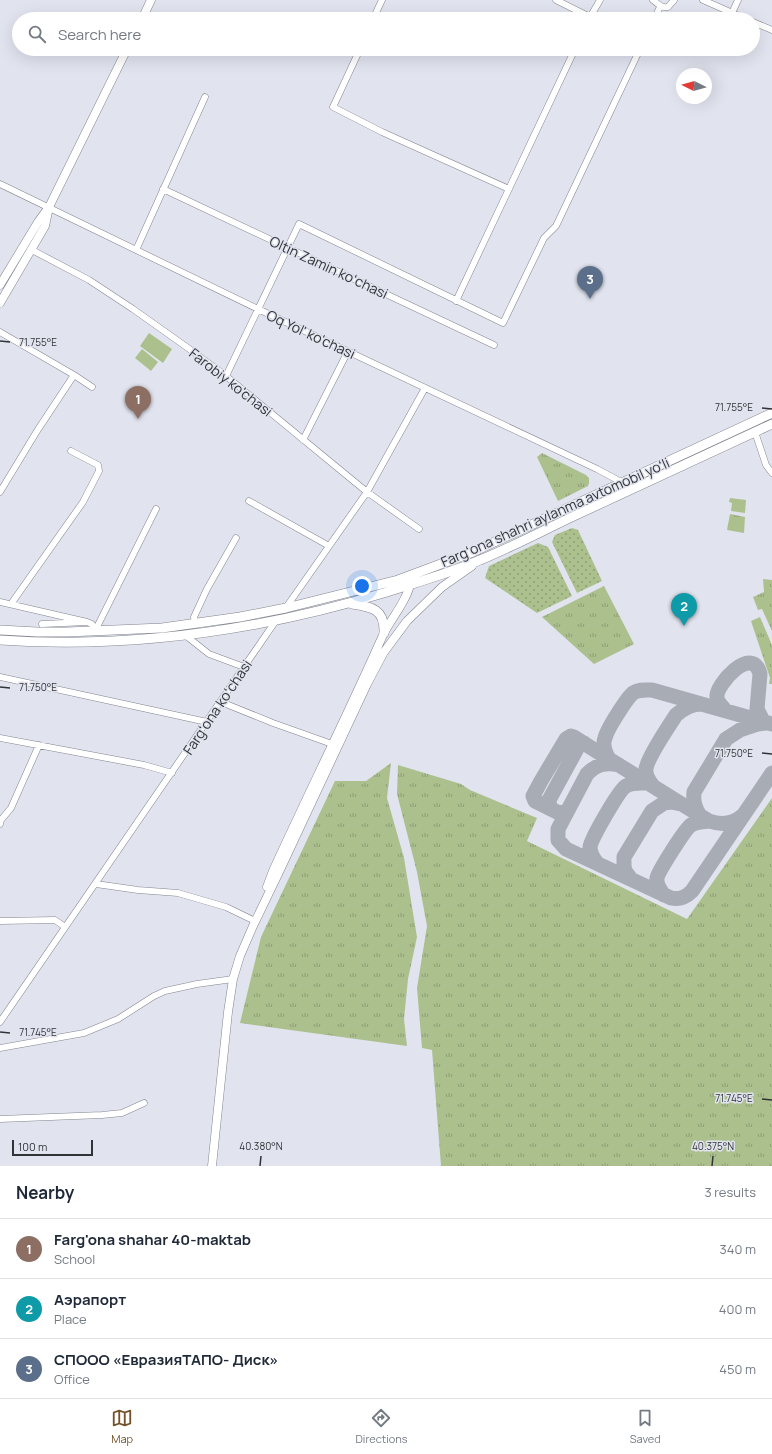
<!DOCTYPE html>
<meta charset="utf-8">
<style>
:root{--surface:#fff;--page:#f2f2f3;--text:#1f2937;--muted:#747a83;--line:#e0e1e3;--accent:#735129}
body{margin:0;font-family:Manrope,sans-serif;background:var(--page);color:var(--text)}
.compass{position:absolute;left:676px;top:68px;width:36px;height:36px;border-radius:50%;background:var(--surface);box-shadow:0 4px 16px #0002;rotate:275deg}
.scale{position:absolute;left:12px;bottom:10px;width:81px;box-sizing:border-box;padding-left:4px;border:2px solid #313337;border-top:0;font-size:11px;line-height:14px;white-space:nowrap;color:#313337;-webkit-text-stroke:3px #e1e4ef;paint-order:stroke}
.you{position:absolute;left:362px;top:586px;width:14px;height:14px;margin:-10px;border:3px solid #fff;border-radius:50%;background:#1a73e8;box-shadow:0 0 0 6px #1a73e833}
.badge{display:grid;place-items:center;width:26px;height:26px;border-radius:50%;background:var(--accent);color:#fff;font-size:13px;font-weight:700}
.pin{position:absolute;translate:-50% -33px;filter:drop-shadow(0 1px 2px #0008)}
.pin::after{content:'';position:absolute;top:21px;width:14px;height:12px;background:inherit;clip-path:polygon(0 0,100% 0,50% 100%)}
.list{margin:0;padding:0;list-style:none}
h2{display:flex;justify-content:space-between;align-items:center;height:52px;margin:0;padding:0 16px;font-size:17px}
h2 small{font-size:13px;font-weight:400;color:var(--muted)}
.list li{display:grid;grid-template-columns:26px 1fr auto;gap:12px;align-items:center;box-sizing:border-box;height:60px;padding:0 16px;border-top:1px solid var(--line)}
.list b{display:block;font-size:15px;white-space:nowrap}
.list p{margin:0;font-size:13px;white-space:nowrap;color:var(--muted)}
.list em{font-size:13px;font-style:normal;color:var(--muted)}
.icon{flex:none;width:22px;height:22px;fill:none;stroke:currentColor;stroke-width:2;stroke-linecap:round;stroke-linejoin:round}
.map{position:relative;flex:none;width:772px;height:1166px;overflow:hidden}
.search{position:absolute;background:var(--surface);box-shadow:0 4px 16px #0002;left:12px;right:12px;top:12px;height:44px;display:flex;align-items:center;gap:10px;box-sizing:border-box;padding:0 14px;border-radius:22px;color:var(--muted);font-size:15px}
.sheet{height:232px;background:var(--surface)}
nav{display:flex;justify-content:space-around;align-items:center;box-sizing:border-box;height:56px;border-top:1px solid var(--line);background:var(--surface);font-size:11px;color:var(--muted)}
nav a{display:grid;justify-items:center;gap:2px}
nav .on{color:var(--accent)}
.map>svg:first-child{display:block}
.grass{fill:url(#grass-tufts)}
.garden{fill:url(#garden-dots)}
.pitch{fill:#acc08e}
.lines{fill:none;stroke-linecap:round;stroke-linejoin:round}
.taxiway{stroke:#a8acb4;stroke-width:15}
.minor-casing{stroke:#82858f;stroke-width:7}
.major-casing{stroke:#82858f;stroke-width:9}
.highway-casing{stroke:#82858f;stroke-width:10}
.minor{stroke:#fff;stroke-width:6}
.major{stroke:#fff;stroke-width:8}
.highway{stroke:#fff;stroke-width:9}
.ticks{fill:none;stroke:#313337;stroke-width:1.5}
.labels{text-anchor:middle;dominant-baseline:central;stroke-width:3;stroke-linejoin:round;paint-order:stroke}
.street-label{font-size:14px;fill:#313337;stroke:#e1e4ef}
.ticks-label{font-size:10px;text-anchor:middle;fill:#313337;stroke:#e1e4ef;stroke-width:3;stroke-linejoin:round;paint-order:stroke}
</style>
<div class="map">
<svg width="772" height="1166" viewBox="0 0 772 1166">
<defs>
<pattern id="grass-tufts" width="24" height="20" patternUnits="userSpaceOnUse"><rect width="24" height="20" fill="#acc08e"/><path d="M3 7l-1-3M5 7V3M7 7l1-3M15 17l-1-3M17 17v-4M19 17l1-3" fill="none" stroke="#8d9d75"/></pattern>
<pattern id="garden-dots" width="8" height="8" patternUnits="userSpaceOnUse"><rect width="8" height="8" fill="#acc08e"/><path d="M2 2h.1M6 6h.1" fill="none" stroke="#8d9d75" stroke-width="1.8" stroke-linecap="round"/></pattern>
</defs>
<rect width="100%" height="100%" fill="#e1e4ef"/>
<path class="grass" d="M542,453L586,475L589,478V483L588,486L558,501L537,457Z
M730,498L746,500L745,513L731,511L732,503L729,502Z
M730,514L745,517L744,533L727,530Z
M763,579L772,580V631L762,609L758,610L753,597L764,592Z
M604,586L634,644L594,664L542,617Z
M760,617L772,645V684H769L770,678L751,621Z
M391,763L387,798L404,858L417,937L408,979L404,1019L407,1046L240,1023L261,937L335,781H366Z
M398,765L461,784L470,790L537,818L527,841L687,919L772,798V1166H441L432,1050L422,1048L417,988L427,926L417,872L397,794Z"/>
<path class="garden" d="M572,528L578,530L602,581L577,593L552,542L555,535Z
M538,543L548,547L572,596L537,613L485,578L489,566Z"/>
<path class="pitch" d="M149,333L172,349L163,363L140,346Z
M142,349L158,362L151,371L135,358Z"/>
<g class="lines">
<path class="taxiway" d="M725,710C722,706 717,702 717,697C715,686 752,643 760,674L757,709L763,721
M619,765C606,762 597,764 587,774L558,829V840L566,849L671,898C680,900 686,897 692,891L772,773
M653,786C649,781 645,776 646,769C647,758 669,726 676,715C683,709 691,704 701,704
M550,808L549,800L579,745L584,743
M565,812L559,813L535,801L533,796L541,781L566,739L571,736L574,737L609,759
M700,816C695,808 693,802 694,792L726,739L740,730L758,724L766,723
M742,816C732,825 721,825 709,821L609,759C605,752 602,745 605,738C607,729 627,698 633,693C639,689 645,690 652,690L772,724
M597,863C593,858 590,853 590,847C591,839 619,790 626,786C632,782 640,783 647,783
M631,879L625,871L624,866V857L652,811L664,803L671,802L681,804
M664,895C660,890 656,885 657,878C658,872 685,829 691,825C696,822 703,822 709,821"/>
<defs>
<path id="minor" d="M556,0L590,17
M653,0C659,4 660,8 668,7L674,0
M703,0L746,19
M732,13L738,0
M373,19L382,0
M589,19L600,0
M654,19L660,7
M753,22L772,30
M360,49L333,107L382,132L509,189
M0,184L258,309L597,469L625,484
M163,189L494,345
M32,250L89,280L133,309L188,348L226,376L367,492L419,529
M136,250L205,97
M456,301L575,49
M0,332L74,375L92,387
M226,376L299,224L503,323L544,238L556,226L640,49
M755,432L766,465L772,473
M303,440L348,351
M0,492L37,431L74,375
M249,501L329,546
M0,602L87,622
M11,604L83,502L99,471L98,465L71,451
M285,609L367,492L425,388
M42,624L87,622L92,624L95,631
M195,624L194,617L207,589L236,538
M95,631L156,509
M185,635L209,654L244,667
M0,677L207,722
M221,702L273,723L332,744
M0,738L144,765L172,773
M0,824L1,820L11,808L39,745
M96,884L138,890L178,893L226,907L255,921
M0,921L55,920L65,927
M0,1022L277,619
M0,1048L84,1033L118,1019L154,996L165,991L197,984L233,979
M0,1119L102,1115L122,1113L144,1103"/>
<path id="major" d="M142,19L151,0
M49,207L127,49
M0,285L38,222L49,207L45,226L0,303
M267,887L273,871C309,792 348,714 383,635C392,617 407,601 411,581
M212,1166L228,1012L233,979L240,956L253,926L279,872L367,684L384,652L407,621L442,587L472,566"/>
<path id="highway" d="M352,604C372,607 385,609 384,633
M0,630L37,632H67L162,628L240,617L286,608L398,580L473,552L772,413
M0,640C131,649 262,630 387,592C418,582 450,573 480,560C512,547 544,530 576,515C641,485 706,454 772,424"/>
</defs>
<use href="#minor" class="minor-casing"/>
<use href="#major" class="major-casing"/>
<use href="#highway" class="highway-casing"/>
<use href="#minor" class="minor"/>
<use href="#major" class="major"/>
<use href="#highway" class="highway"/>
</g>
<path class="ticks" d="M0,341L10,342M762,408L772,409M0,687L10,688M762,753L772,754M0,1032L10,1033M762,1099L772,1100M260,1166L261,1156M712,1166L713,1156"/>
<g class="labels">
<g class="street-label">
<text transform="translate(329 267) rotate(25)">Oltin Zamin koʻchasi</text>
<text transform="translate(311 334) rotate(25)">Oq Yol' ko'chasi</text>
<text transform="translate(231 382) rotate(38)">Farobiy ko'chasi</text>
<text transform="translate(555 512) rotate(-24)">Fargʻona shahri aylanma avtomobil yoʻli</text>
<text transform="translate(217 707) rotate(-56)">Fargʻona koʻchasi</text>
</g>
</g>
<g class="ticks-label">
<text x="38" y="346">71.755°E</text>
<text x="734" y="411">71.755°E</text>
<text x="38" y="691">71.750°E</text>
<text x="734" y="757">71.750°E</text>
<text x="38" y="1036">71.745°E</text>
<text x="734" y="1102">71.745°E</text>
<text x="261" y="1150">40.380°N</text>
<text x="713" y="1150">40.375°N</text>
</g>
</svg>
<svg class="compass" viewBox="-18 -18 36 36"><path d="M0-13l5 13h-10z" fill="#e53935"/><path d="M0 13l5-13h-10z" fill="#747a83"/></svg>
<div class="scale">100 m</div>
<div class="you"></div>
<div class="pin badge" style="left:138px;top:419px;background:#8d6e63">1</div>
<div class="pin badge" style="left:684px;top:626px;background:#0f9aa8">2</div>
<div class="pin badge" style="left:590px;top:299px;background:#5c6f8a">3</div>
<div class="search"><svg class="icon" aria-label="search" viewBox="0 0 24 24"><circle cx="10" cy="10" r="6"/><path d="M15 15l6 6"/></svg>Search here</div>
</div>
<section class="sheet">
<h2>Nearby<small>3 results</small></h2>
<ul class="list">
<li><span class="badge" style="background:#8d6e63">1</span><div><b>Farg'ona shahar 40-maktab</b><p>School</p></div><em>340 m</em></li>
<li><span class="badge" style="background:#0f9aa8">2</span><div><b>Аэрапорт</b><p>Place</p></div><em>400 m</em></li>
<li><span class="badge" style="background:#5c6f8a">3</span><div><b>СПООО «ЕвразияТАПО- Диск»</b><p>Office</p></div><em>450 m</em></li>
</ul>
</section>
<nav>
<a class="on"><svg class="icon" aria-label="map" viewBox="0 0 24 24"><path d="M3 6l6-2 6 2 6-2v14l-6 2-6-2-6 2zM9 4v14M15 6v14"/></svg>Map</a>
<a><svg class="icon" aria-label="directions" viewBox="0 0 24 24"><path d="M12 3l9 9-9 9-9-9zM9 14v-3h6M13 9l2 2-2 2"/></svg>Directions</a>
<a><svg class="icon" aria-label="saved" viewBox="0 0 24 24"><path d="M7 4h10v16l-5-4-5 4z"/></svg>Saved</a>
</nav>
